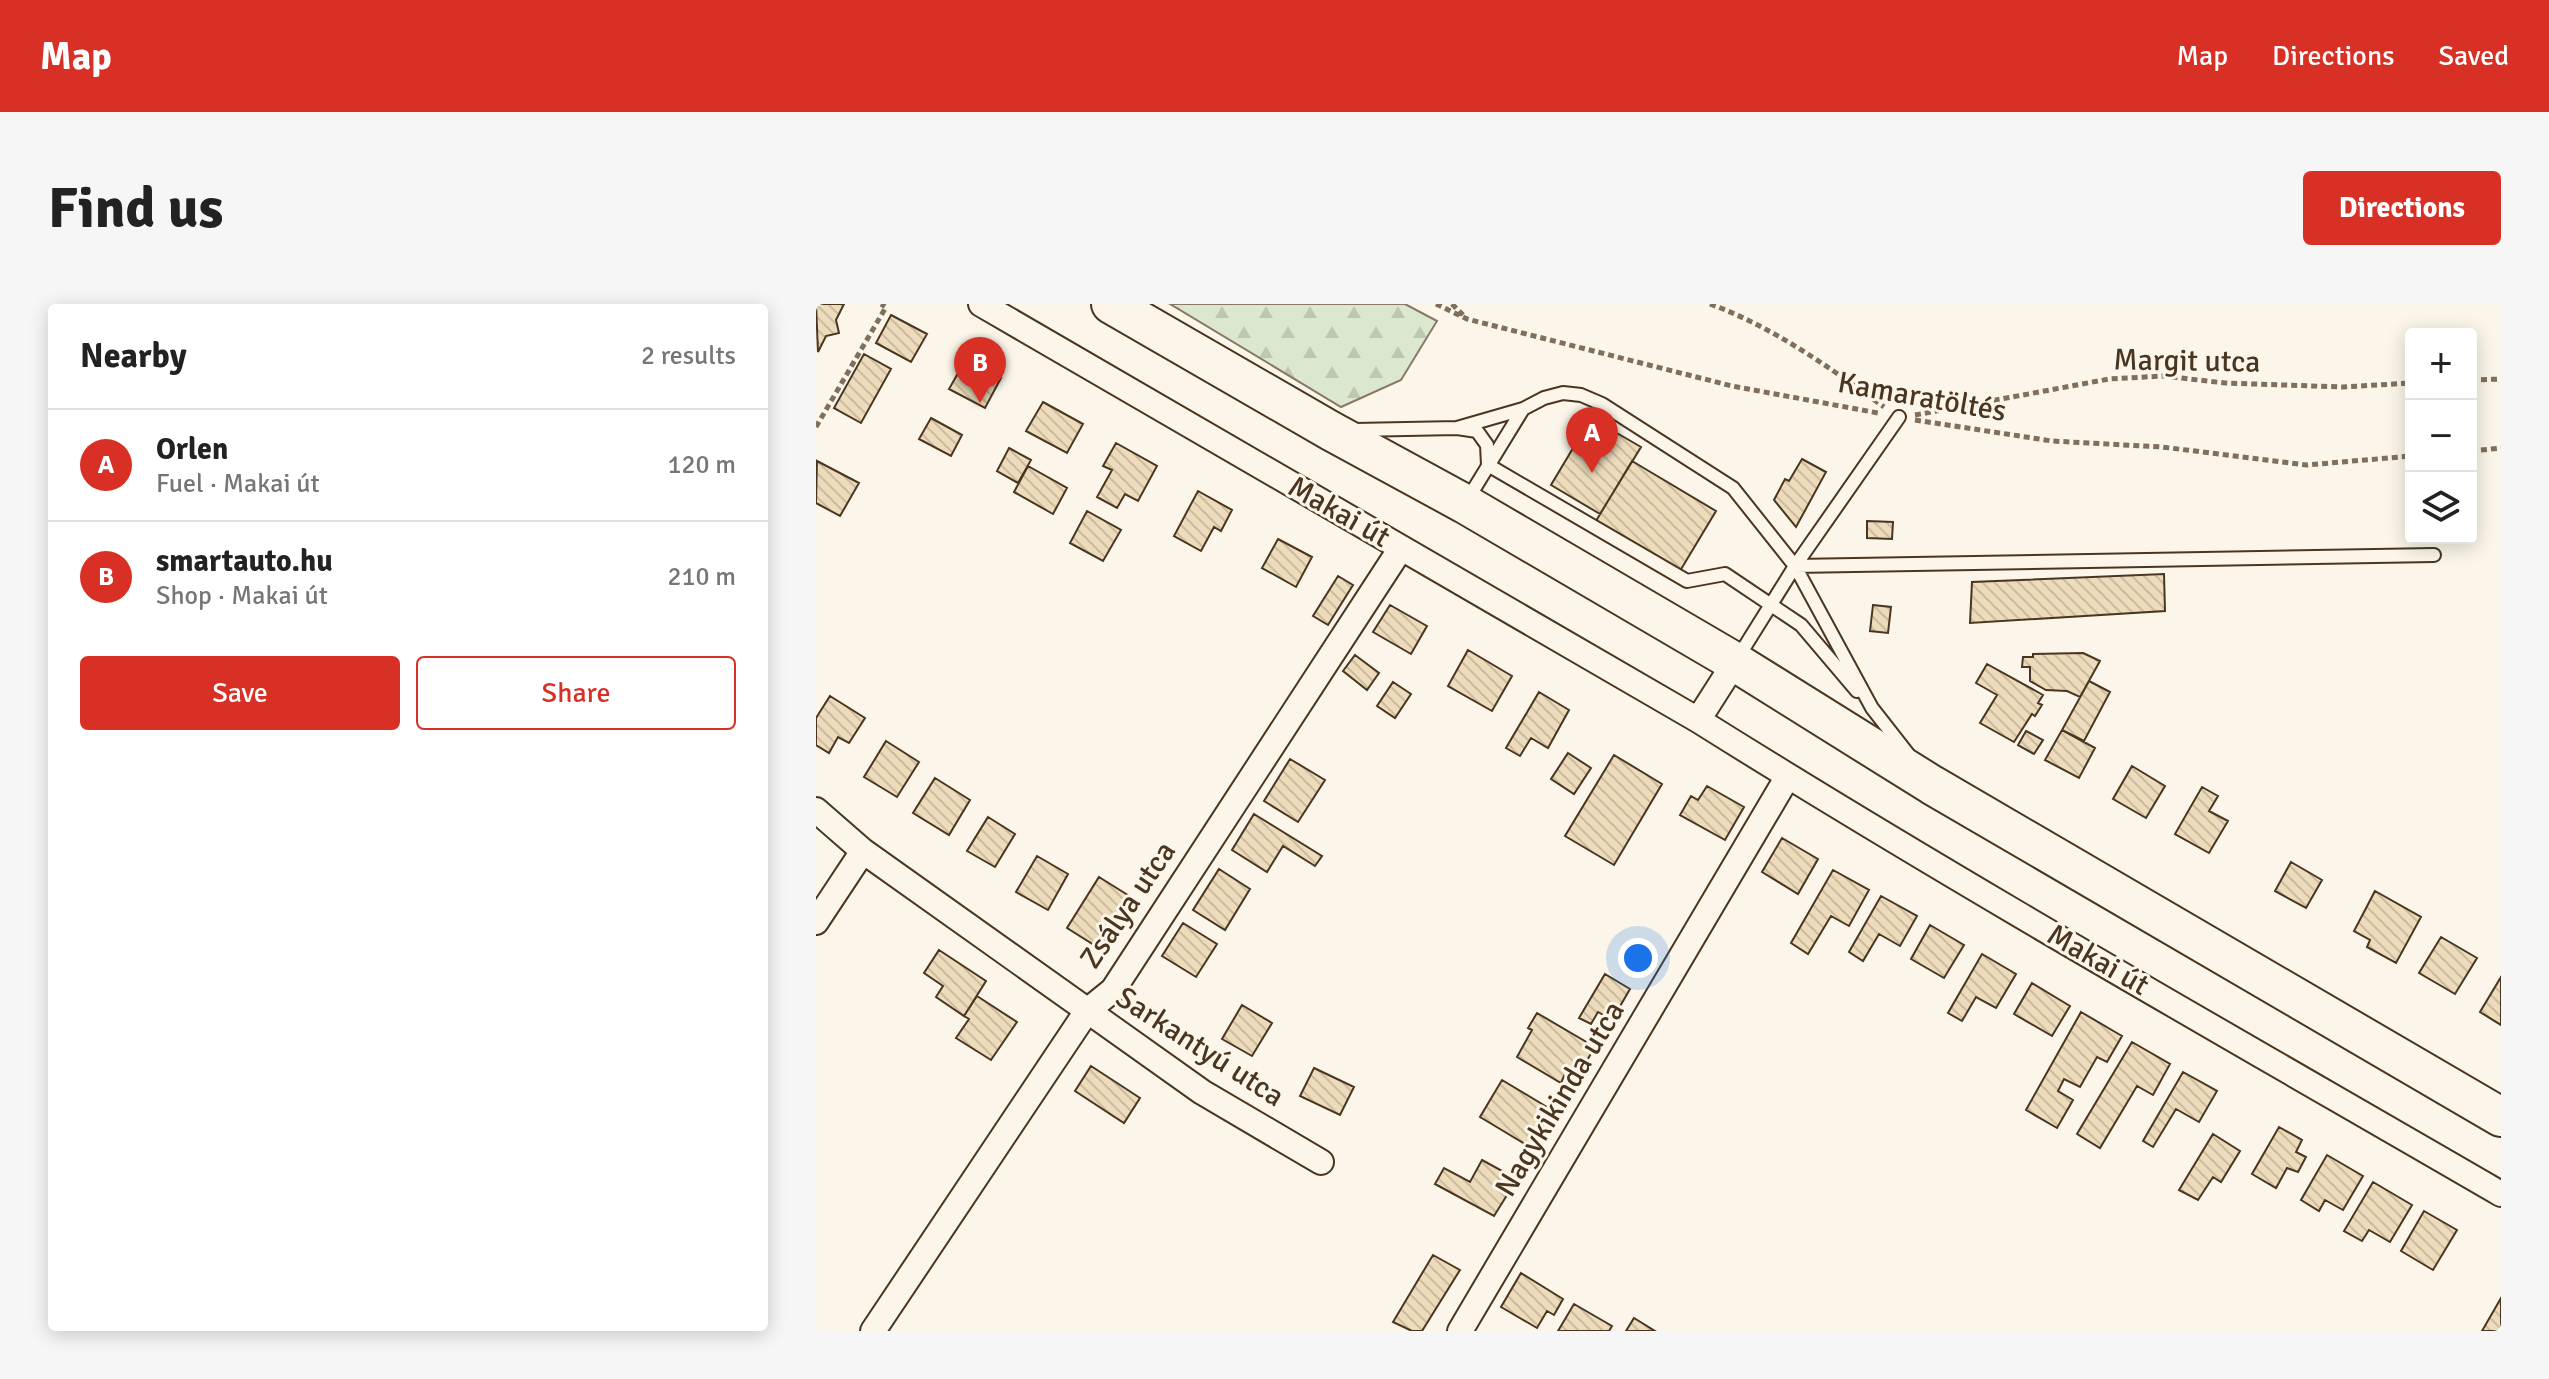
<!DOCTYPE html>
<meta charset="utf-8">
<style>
:root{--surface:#fff;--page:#f6f6f6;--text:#222;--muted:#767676;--line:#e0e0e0;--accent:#d93025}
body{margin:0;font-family:Signika,sans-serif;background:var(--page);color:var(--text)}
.controls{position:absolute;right:24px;top:24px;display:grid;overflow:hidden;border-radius:8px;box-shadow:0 4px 20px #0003}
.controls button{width:72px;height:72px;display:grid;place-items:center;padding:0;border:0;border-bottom:2px solid var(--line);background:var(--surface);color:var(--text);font:40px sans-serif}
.you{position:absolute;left:822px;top:654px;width:28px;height:28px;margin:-20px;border:6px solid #fff;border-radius:50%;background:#1a73e8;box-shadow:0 0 0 12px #1a73e833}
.badge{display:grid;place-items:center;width:52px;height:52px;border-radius:50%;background:var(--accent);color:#fff;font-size:26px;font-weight:700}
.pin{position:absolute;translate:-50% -66px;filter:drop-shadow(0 2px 4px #0008)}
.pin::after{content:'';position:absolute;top:42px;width:28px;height:24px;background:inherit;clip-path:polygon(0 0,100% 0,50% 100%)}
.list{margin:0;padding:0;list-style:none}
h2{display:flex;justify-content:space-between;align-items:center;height:104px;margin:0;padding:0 32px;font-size:34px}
h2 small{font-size:26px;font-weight:400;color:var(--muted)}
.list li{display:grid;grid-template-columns:52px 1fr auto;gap:24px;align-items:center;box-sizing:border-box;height:112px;padding:0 32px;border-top:2px solid var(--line)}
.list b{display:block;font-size:30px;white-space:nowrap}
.list p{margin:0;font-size:26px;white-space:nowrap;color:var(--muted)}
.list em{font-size:26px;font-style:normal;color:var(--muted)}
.actions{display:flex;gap:16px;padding:24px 32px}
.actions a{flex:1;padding:18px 0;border:2px solid var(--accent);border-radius:8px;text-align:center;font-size:28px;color:var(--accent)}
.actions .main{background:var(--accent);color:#fff}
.icon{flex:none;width:44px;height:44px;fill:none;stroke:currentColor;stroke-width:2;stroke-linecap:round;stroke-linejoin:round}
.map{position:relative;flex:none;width:1685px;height:1027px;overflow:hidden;border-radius:8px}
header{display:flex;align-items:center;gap:48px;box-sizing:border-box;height:112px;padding:0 40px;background:var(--accent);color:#fff}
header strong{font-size:38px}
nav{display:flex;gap:44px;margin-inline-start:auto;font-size:28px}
.intro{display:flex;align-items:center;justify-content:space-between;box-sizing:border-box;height:192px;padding:0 48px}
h1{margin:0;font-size:56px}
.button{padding:20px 36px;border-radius:8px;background:var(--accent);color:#fff;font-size:28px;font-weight:700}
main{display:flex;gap:48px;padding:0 48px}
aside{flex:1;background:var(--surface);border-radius:8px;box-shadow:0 4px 20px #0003}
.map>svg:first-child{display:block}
.forest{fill:url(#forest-firs);stroke:#887966;stroke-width:2}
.building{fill:url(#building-back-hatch);stroke:#4a3520;stroke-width:2}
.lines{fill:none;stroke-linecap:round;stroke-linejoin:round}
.lane-casing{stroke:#4a3520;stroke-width:16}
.street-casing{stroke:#4a3520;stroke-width:28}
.primary-casing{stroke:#4a3520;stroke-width:42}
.path{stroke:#7f6f5c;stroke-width:5;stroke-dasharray:6 4;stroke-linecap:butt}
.lane{stroke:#fbf6e9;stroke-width:12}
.street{stroke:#fbf6e9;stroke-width:24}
.primary{stroke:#fbf6e9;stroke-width:38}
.labels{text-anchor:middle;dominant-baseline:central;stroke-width:6;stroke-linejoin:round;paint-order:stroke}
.street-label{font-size:30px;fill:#4a3520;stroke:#fbf6e9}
</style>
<header>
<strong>Map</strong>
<nav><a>Map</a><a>Directions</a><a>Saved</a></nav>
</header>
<div class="intro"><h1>Find us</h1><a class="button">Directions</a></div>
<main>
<aside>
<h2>Nearby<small>2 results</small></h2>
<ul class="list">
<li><span class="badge">A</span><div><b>Orlen</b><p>Fuel · Makai út</p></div><em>120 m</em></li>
<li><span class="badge">B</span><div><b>smartauto.hu</b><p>Shop · Makai út</p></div><em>210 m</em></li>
</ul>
<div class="actions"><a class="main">Save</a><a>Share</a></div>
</aside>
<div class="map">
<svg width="1685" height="1027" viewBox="0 0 1685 1027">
<defs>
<pattern id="forest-firs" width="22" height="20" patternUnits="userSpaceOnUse" patternTransform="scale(2)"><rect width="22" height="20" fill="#dce7d0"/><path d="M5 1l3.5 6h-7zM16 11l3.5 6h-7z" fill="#bec7b2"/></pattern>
<pattern id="building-back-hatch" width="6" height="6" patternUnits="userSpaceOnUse" patternTransform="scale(2)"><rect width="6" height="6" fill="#ecdcbc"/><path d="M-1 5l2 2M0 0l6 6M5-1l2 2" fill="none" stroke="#ccbda1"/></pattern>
</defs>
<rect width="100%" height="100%" fill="#fbf6e9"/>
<path class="forest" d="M354,0H589L621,17L585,76L525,103Z"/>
<path class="building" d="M0,0H28L20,16L23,29L10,32L2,48Z
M75,11L111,30L95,58L60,39Z
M48,50L75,65L45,119L18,104Z
M150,55L185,74L169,104L133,85Z
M227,98L267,120L251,149L210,127Z
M115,114L146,131L135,152L103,135Z
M775,114L825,143L784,210L735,181Z
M300,139L341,162L322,197L309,190L301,204L281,193L296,166L287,162Z
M193,144L215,156L202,179L181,167Z
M986,155L1010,168L980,223L958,196L969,175L973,177Z
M1,157L43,179L24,212L0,199Z
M816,157L900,207L864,267L780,217Z
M212,162L251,184L237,210L198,188Z
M382,187L416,206L405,227L398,223L385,247L358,232Z
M271,207L305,226L287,257L254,239Z
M1051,217L1077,218L1076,235L1051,234Z
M462,235L496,253L480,283L446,264Z
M1348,270L1349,307L1154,319L1156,278Z
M522,272L537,281L512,321L497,312Z
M574,301L611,322L595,350L557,328Z
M1057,301L1075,303L1072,329L1054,327Z
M652,346L696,372L676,407L632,382Z
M1267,349L1284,357L1264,393L1251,387L1230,386L1214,377V363H1206L1207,353H1217V350Z
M539,351L563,369L551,386L527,367Z
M1171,360L1227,391L1222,399L1226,401L1219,412L1216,410L1198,438L1164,419L1181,391L1160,379Z
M1273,377L1294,388L1268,437L1246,426Z
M577,378L595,390L579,414L561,402Z
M723,388L753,406L732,444L715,434L704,452L690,444Z
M14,392L49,414L33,439L22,433L13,449L0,441V414Z
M1246,426L1279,444L1263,474L1229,456Z
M1210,427L1227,436L1218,450L1202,441Z
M70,437L103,458L81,493L48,473Z
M752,449L775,464L758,490L735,475Z
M798,451L846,480L798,561L749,532Z
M474,455L509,476L482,518L448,497Z
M1316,462L1349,482L1330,514L1297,495Z
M119,474L154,496L133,531L97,509Z
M891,482L928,503L909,536L864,511L875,492L882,496Z
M1386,483L1402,492L1393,507L1412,517L1393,549L1359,530Z
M438,510L506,552L499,562L467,542L451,568L416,546Z
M172,513L199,530L179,563L151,547Z
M966,534L1002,555L982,590L946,568Z
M221,552L252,570L232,606L200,588Z
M1475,558L1506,576L1490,604L1459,587Z
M403,565L434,585L409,626L377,606Z
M1017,566L1053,586L1033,622L1015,612L992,650L975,639Z
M283,573L315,593L283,644L251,624Z
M1559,587L1605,613L1580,659L1551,643L1554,636L1538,627Z
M1065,592L1101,612L1084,642L1063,630L1047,657L1033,648Z
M367,619L401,640L380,673L346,652Z
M1114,621L1148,641L1128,674L1095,655Z
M1625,633L1661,654L1639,690L1603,669Z
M123,646L170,677L148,712L120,693L127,682L108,669Z
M1166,650L1200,670L1180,704L1160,693L1146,717L1132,709Z
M789,670L814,685L796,716L782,708L775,720L763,714Z
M1685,673V721L1664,708Z
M1216,679L1254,702L1236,732L1198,710Z
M161,692L201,718L175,756L140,734L153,715L148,712Z
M426,701L456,719L436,752L406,735Z
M1265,708L1306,732L1291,758L1281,753L1264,783L1248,775L1242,787L1257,796L1241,824L1210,806Z
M721,709L779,743L758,778L748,772L745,779L701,753L716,726L712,724Z
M1316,738L1354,760L1337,791L1321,782L1284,844L1261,830Z
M275,762L324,794L308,819L259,787Z
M498,764L538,783L524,811L484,792Z
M1367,768L1401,787L1383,818L1360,805L1337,843L1327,837Z
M686,776L736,806L714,843L664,813Z
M1463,823L1486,836L1480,848L1490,853L1482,868L1471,864L1460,884L1436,870Z
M1397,830L1424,847L1405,878L1397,873L1382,896L1363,886Z
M1511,851L1547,872L1527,906L1509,896L1503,907L1485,896Z
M666,856L701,875L678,912L619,880L628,864L654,878Z
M1557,878L1596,901L1574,938L1553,926L1546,937L1528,927Z
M1608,907L1641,926L1617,966L1585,947Z
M617,951L644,966L606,1027H596L577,1018Z
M705,969L747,995L738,1011L731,1007L721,1024L685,1003Z
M1685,994V1027H1666Z
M758,1000L796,1022L793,1027H742Z
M818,1014L839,1027H810Z"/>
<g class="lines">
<defs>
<path id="lane" d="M641,124L707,105L728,94L747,89L765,91L786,100L917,184L979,262L1056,404L1092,450
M539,126L641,124L661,127L671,141L672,161L871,277L909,270L985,321L1041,387
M650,198L707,105
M979,262L1618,251
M921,355L979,262L1083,113"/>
<path id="street" d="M165,0L882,416C1145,581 1416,734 1685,890
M882,416L919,358
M0,506L47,547L386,788L505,858
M0,618L47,547
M57,1027L271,707L297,686L585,244
M644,1027L972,472"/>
<path id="primary" d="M295,0L515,127L649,200L919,358L1116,481L1685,813"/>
</defs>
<use href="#lane" class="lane-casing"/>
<use href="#street" class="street-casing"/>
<use href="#primary" class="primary-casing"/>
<path class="path" d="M620,0L651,15L916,82L1062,109
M636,0L647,11
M894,0C957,23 1013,63 1068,103
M1655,76L1685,75
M1099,111L1293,75L1347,72L1409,79L1527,83L1595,79
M1099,116L1236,137L1346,143L1491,161L1595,152
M0,123L70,3L65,0
M1655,147L1685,144"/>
<use href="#lane" class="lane"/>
<use href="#street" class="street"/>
<use href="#primary" class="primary"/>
</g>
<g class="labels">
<g class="street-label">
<text transform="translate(1371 57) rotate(1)">Margit utca</text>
<text transform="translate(1106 93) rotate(10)">Kamaratöltés</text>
<text transform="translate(523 208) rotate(30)">Makai út</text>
<text transform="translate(312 601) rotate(-56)">Zsálya utca</text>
<text transform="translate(1282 656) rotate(30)">Makai út</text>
<text transform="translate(384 743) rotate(33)">Sarkantyú utca</text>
<text transform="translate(744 795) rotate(-59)">Nagykikinda utca</text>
</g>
</g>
</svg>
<div class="controls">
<button>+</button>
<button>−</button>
<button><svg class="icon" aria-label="layers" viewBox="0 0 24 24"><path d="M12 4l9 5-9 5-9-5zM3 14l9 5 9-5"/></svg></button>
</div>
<div class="you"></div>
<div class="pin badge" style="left:776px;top:169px">A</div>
<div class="pin badge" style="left:164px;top:99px">B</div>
</div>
</main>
